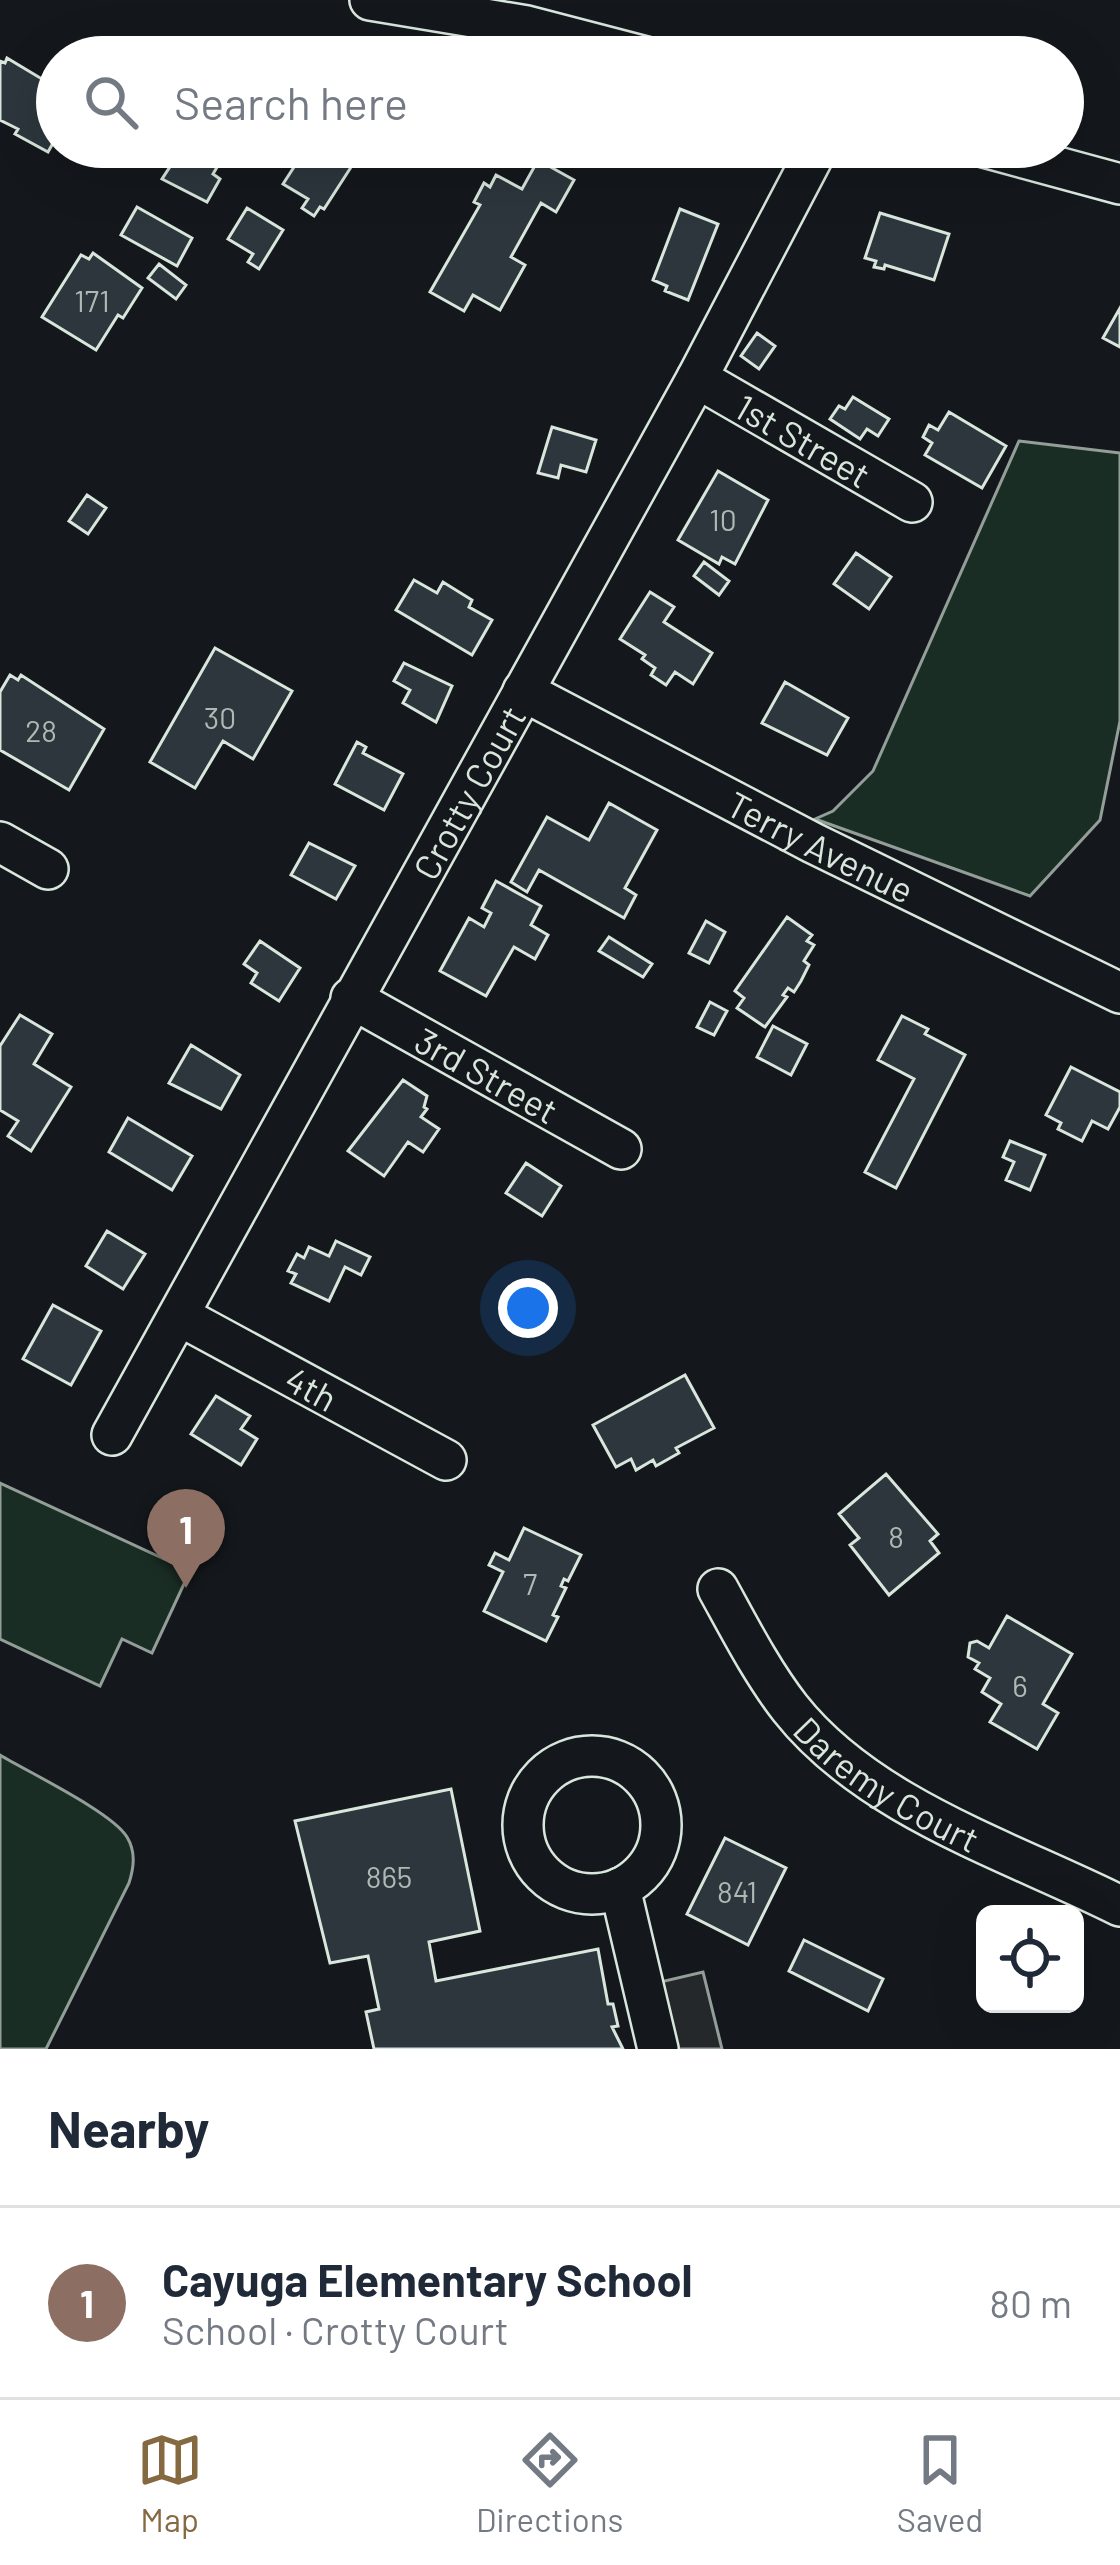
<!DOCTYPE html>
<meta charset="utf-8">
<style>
:root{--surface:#fff;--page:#f2f2f3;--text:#1f2937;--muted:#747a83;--line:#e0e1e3;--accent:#846941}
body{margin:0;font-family:Barlow,sans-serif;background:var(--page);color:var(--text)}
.controls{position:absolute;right:36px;bottom:36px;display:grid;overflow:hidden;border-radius:18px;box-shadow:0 12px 48px #0002}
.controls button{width:108px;height:108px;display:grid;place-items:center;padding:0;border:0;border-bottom:3px solid var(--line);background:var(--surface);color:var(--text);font:60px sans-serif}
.you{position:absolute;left:528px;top:1308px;width:42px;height:42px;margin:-30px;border:9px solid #fff;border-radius:50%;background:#1a73e8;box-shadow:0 0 0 18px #1a73e833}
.badge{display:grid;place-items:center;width:78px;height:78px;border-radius:50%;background:var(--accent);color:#fff;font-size:39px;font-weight:700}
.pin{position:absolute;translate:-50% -99px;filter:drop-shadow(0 3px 6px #0008)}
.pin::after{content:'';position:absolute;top:63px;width:42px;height:36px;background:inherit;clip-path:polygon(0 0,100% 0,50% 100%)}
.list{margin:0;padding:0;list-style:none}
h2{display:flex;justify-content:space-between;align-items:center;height:156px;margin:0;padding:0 48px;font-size:51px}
h2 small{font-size:39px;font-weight:400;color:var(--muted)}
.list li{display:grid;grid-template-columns:78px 1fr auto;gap:36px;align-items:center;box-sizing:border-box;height:192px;padding:0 48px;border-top:3px solid var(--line)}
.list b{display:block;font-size:45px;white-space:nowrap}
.list p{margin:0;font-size:39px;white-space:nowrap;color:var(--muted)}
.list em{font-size:39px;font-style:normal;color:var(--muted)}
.icon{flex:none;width:66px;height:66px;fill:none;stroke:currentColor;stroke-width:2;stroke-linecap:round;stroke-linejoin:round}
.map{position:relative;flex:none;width:1120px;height:2049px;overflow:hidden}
.search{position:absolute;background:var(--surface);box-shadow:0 12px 48px #0002;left:36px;right:36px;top:36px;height:132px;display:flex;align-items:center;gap:30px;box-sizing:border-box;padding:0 42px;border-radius:66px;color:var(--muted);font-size:45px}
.sheet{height:348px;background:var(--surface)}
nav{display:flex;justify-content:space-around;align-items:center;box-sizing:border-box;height:168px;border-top:3px solid var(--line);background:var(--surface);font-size:33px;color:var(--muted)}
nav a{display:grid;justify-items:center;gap:6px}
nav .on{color:var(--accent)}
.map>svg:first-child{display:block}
.green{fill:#1a2d24;stroke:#939e99;stroke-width:3}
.parking{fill:#24282b;stroke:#939e99;stroke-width:3}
.building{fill:#2c363c;stroke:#d8e6dc;stroke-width:3}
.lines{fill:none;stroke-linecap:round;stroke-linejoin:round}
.minor-casing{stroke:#d8e6dc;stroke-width:44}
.minor{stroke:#14181c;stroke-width:39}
.labels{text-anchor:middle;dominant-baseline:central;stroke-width:9;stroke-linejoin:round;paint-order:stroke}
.number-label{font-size:30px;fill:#adbab4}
.street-label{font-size:36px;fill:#d8e6dc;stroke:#14181c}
</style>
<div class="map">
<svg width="1120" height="2049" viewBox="0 0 1120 2049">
<rect width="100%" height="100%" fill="#14181c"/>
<path class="green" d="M1019,441L1120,453V721L1100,820L1030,896L815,819L833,811L873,771Z
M0,1483L190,1571L152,1653L122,1639L100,1686L0,1639Z
M0,1755C28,1772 112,1812 127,1837C136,1852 134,1867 129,1883L46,2049H0Z"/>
<path class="parking" d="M703,1972L722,2049H658L643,1986Z"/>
<path class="building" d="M7,58L57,88V136L48,152L15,134L18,129L0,120V61L5,63Z
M173,147L227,150L213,174L220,179L207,202L162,179L177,156L170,152Z
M307,147H334L355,161L324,209L320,207L314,216L302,208L308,199L283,184Z
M538,160L574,180L556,212L541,203L511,257L525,265L500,310L473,295L464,311L430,292L480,205L474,202L484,183L490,187L496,175L522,189Z
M137,207L192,238L177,266L121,235Z
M247,208L283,230L259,269L248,262L253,254L228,239Z
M680,209L718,224L688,300L665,291L667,286L653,280Z
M880,213L949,234L934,280L885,265L884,269L874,267L876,261L865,258Z
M93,253L142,288L123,318L118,315L96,350L42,317L81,255L89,259Z
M159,264L186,285L176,299L148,278Z
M1120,308V347L1103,338Z
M757,333L775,346L759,369L741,356Z
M853,397L889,419L878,436L867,429L860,439L830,419L839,406L845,409Z
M949,412L1006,446L982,488L925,455L932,443L923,437L929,425L938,430Z
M552,427L596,440L586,472L561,465L558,478L538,473Z
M718,471L768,500L735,564L722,557L719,564L678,540Z
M87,495L106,508L88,534L69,521Z
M856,553L891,577L869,609L834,584Z
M704,562L729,581L719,595L694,576Z
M414,580L437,593L443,582L472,600L469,607L492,620L472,655L396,610Z
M650,592L674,607L664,622L712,653L693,684L675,672L666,685L651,675L655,668L642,659L645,655L620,639Z
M215,648L292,691L253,759L223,741L195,788L150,762Z
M404,663L452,686L436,722L403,703L410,690L394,681Z
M10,675L18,680L21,675L104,729L69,790L0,750V692Z
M785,682L848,718L827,755L762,723Z
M357,742L366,747L363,753L403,774L384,810L335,784Z
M609,803L657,830L625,888L636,895L624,918L539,870L527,892L511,882L547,817L589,840Z
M309,843L355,866L336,899L291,875Z
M496,881L541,906L531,925L548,935L535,959L514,947L486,996L440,971L469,918L484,927L491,913L482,908Z
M787,917L812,935L807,941L814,945L804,961L809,965L801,981L794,992L788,988L783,995L787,997L765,1027L737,1008L744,998L735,991Z
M706,921L725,932L709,963L689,953Z
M609,937L652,964L643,977L599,951Z
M260,941L300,968L279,1001L251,983L257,973L244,964Z
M710,1002L727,1011L714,1035L697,1027Z
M20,1015L52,1034L34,1064L71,1087L31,1151L8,1136L18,1121L0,1110V1046Z
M902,1016L928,1029L925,1034L965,1055L896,1188L865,1172L914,1079L878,1060Z
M773,1026L807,1044L791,1075L757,1057Z
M191,1045L240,1075L221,1109L169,1083Z
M1071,1067L1120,1092V1107L1108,1129L1092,1121L1082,1141L1058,1129L1061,1123L1046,1115Z
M403,1080L427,1096L424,1107L427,1109L421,1117L439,1129L423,1152L408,1142L384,1176L348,1151Z
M128,1118L192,1156L172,1190L109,1152Z
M1010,1141L1045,1155L1030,1190L1006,1180L1014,1162L1003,1157Z
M526,1163L561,1186L542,1216L506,1193Z
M107,1231L145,1254L123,1289L86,1266Z
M336,1241L370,1257L361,1275L345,1267L329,1301L291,1283L296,1274L288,1271L297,1254L304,1258L309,1247L329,1256Z
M53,1305L101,1331L71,1385L23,1359Z
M685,1375L714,1428L676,1448L679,1453L656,1466L653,1460L636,1470L631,1459L616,1467L593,1425Z
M216,1396L250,1416L241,1429L257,1439L241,1465L191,1434Z
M886,1474L938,1534L930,1541L939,1553L889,1595L850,1545L859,1538L839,1514Z
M524,1528L581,1555L568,1581L564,1579L561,1586L566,1588L553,1615L558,1617L546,1641L484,1611L503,1572L489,1565L495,1553L509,1560Z
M1007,1616L1072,1654L1043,1704L1058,1713L1037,1749L990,1722L1001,1704L982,1692L990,1678L975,1669L979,1663L968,1657L970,1643L977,1641L989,1648Z
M451,1789L480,1931L429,1942L436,1981L598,1949L608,2004H613L618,2026L612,2027L623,2049H374L366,2012L379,2009L368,1956L330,1963L295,1821Z
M725,1838L786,1868L748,1945L687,1914Z
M804,1940L883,1979L868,2011L789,1971Z"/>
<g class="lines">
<defs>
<g id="minor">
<path d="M370,0L527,26L646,57"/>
<path d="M984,147L1120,184"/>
<path id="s1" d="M697,378L912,502"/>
<path id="s2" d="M523,691L813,843L1120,993"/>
<path d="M0,842L48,869"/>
<path id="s3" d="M351,998L621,1149"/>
<path id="s4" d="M180,1316L446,1460"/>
<path id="s5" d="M112,1435L697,378L818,147"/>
<path id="s6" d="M718,1589C740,1629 762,1672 790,1708C868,1807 1010,1851 1120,1906"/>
<circle cx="592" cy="1825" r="69"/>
<path d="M620,1888L658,2049"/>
</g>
</defs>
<use href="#minor" class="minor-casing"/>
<use href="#minor" class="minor"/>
</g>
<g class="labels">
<g class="number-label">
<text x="92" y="300">171</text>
<text x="723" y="519">10</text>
<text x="220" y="717">30</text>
<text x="41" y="730">28</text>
<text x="896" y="1536">8</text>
<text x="530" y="1583">7</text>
<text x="1020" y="1685">6</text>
<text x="389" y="1876">865</text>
<text x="737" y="1891">841</text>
</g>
<g class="street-label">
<text stroke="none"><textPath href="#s1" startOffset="123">1st Street</textPath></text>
<text stroke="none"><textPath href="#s5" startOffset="735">Crotty Court</textPath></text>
<text stroke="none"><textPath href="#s2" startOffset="336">Terry Avenue</textPath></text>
<text stroke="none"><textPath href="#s3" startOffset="156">3rd Street</textPath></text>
<text stroke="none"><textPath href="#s4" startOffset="150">4th</textPath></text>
<text stroke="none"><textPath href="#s6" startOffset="264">Daremy Court</textPath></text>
</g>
</g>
</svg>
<div class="controls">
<button><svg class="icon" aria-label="locate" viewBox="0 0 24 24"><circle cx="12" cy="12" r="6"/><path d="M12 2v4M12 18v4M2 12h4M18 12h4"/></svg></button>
</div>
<div class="you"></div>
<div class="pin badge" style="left:186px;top:1588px;background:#8d6e63">1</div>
<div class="search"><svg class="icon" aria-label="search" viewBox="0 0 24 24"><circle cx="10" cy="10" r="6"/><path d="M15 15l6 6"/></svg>Search here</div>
</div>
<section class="sheet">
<h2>Nearby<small></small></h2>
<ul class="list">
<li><span class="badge" style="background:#8d6e63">1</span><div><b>Cayuga Elementary School</b><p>School · Crotty Court</p></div><em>80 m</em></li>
</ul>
</section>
<nav>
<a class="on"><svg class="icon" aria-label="map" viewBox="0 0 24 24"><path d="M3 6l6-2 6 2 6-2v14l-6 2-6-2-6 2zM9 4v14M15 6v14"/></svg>Map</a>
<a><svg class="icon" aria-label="directions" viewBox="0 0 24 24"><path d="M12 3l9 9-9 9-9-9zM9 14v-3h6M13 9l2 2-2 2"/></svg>Directions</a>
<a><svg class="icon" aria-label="saved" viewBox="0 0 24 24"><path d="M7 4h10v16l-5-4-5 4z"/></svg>Saved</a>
</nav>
